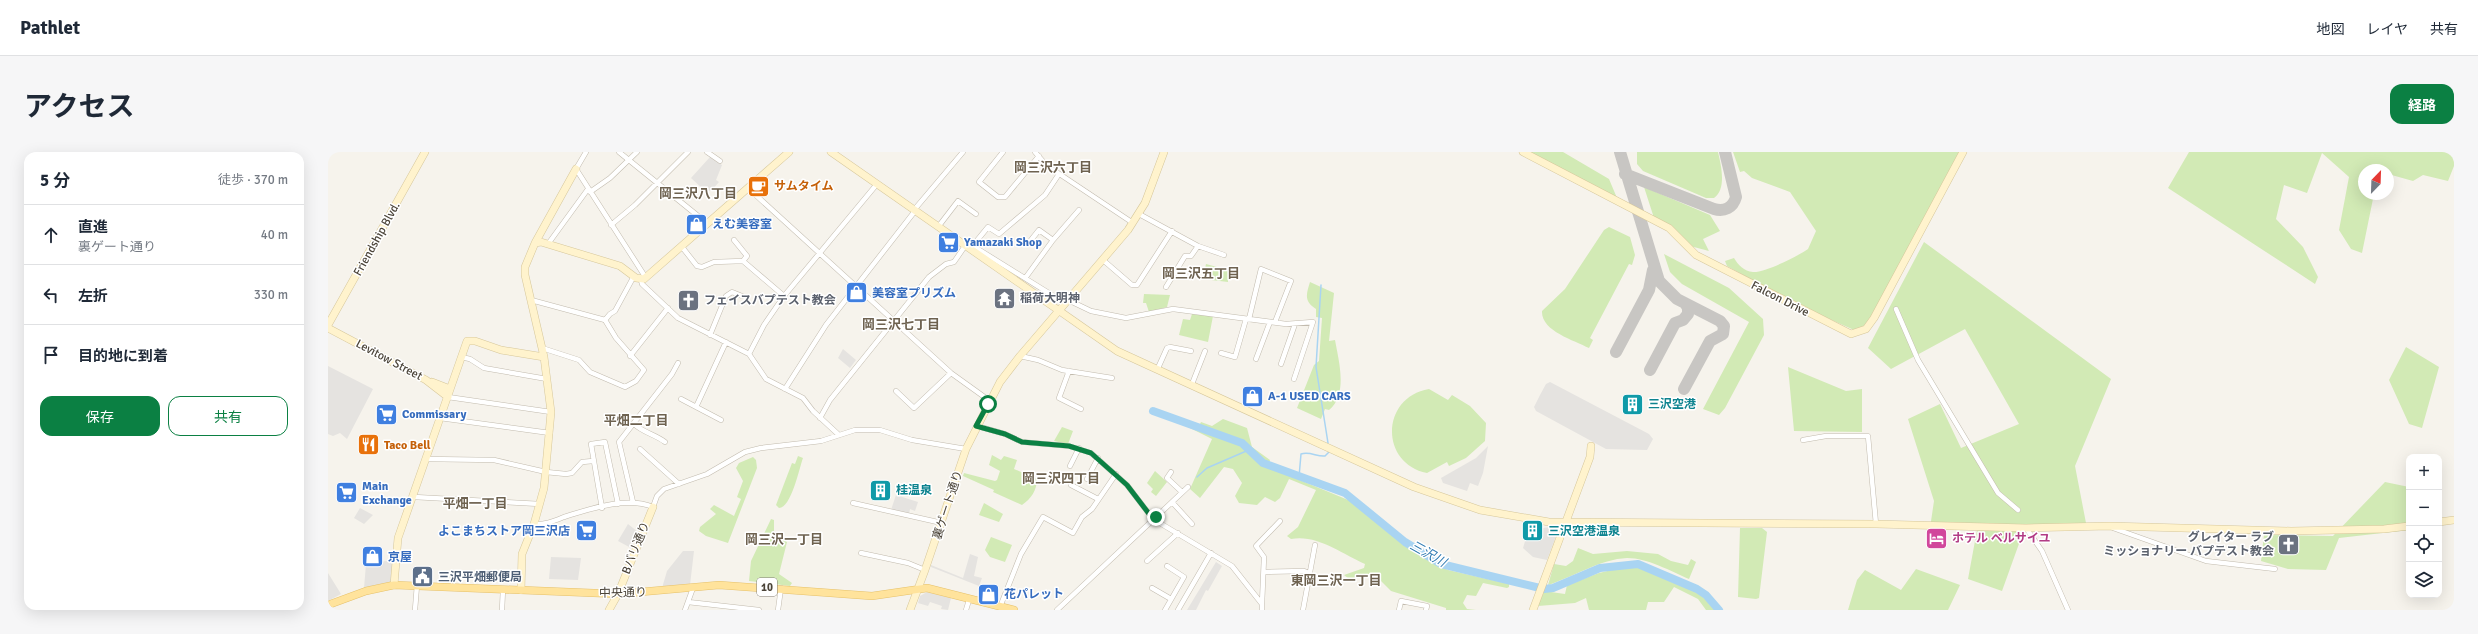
<!DOCTYPE html>
<html lang="ja">
<meta charset="utf-8">
<style>
:root{--surface:#fff;--page:#f6f6f7;--text:#1f2937;--muted:#747a83;--line:#e0e1e3;--accent:#0b8043}
body{margin:0;font-family:Signika,"Noto Sans JP",sans-serif;background:var(--page);color:var(--text)}
.controls{position:absolute;right:12px;bottom:12px;display:grid;overflow:hidden;border-radius:8px;box-shadow:0 4px 16px #0002}
.controls button{width:36px;height:36px;display:grid;place-items:center;padding:0;border:0;border-bottom:1px solid var(--line);background:var(--surface);color:var(--text);font:20px sans-serif}
.compass{position:absolute;left:2030px;top:12px;width:36px;height:36px;border-radius:50%;background:var(--surface);box-shadow:0 4px 16px #0002;rotate:23deg}
.stop{position:absolute;width:12px;height:12px;margin:-9px;border:3px solid #0b8043;border-radius:50%;background:#fff}
.stop.end{background:#0b8043;border-color:#fff;box-shadow:0 1px 4px #0008}
.list{margin:0;padding:0;list-style:none}
h2{display:flex;justify-content:space-between;align-items:center;height:52px;margin:0;padding:0 16px;font-size:17px}
h2 small{font-size:13px;font-weight:400;color:var(--muted)}
.list li{display:grid;grid-template-columns:26px 1fr auto;gap:12px;align-items:center;box-sizing:border-box;height:60px;padding:0 16px;border-top:1px solid var(--line)}
.list b{display:block;font-size:15px;white-space:nowrap}
.list p{margin:0;font-size:13px;white-space:nowrap;color:var(--muted)}
.list em{font-size:13px;font-style:normal;color:var(--muted)}
.actions{display:flex;gap:8px;padding:12px 16px}
.actions a{flex:1;padding:9px 0;border:1px solid var(--accent);border-radius:12px;text-align:center;font-size:14px;color:var(--accent)}
.actions .main{background:var(--accent);color:#fff}
.icon{flex:none;width:22px;height:22px;fill:none;stroke:currentColor;stroke-width:2;stroke-linecap:round;stroke-linejoin:round}
.map{position:relative;flex:none;width:2126px;height:458px;overflow:hidden;border-radius:12px}
header{display:flex;align-items:center;gap:24px;box-sizing:border-box;height:56px;padding:0 20px;background:var(--surface);border-bottom:1px solid var(--line)}
header strong{font-size:19px}
nav{display:flex;gap:22px;margin-inline-start:auto;font-size:14px}
.intro{display:flex;align-items:center;justify-content:space-between;box-sizing:border-box;height:96px;padding:0 24px}
h1{margin:0;font-size:28px}
.button{padding:10px 18px;border-radius:12px;background:var(--accent);color:#fff;font-size:14px;font-weight:700}
main{display:flex;gap:24px;padding:0 24px}
aside{flex:1;background:var(--surface);border-radius:12px;box-shadow:0 4px 16px #0002}
.map>svg:first-child{display:block}
.green{fill:#d2eab5}
.parking{fill:#e5e3e0}
.lines{fill:none;stroke-linecap:round;stroke-linejoin:round}
.stream{stroke:#a9d4f2;stroke-width:1.5}
.river{stroke:#a9d4f2;stroke-width:8}
.taxiway{stroke:#c8c6c3;stroke-width:12}
.street-casing{stroke:#c2bbae;stroke-width:5.5}
.secondary-casing{stroke:#d6c79b;stroke-width:8}
.primary-casing{stroke:#e6c16a;stroke-width:8}
.street{stroke:#fff;stroke-width:4.5}
.secondary{stroke:#fff3cd;stroke-width:7}
.primary{stroke:#ffe39c;stroke-width:7}
.route{stroke:#0b8043;stroke-width:5}
.labels{text-anchor:middle;dominant-baseline:central;stroke-width:3;stroke-linejoin:round;paint-order:stroke}
.shield{fill:#fff;stroke:#817c74;stroke-width:1}
.shield-label{font-size:11px;font-weight:bold;fill:#4b4439}
.food-label{font-size:12px;font-weight:bold;fill:#c56008;stroke:#fff;text-anchor:start}
.shop-label{font-size:12px;font-weight:bold;fill:#366cbe;stroke:#fff;text-anchor:start}
.street-label{font-size:12px;fill:#4b4439;stroke:#fff}
.worship-label{font-size:12px;font-weight:bold;fill:#5b616d;stroke:#fff;text-anchor:start}
.culture-label{font-size:12px;font-weight:bold;fill:#0d838f;stroke:#fff;text-anchor:start}
.hotel-label{font-size:12px;font-weight:bold;fill:#b23c85;stroke:#fff;text-anchor:start}
.service-label{font-size:12px;font-weight:bold;fill:#4e5e75;stroke:#fff;text-anchor:start}
.neighbourhood-label{font-size:13px;font-weight:bold;fill:#6e6250;stroke:#fff}
.water-label{font-size:13px;font-style:italic;fill:#2e7ab2;stroke:#fff}
</style>
<header>
<strong>Pathlet</strong>
<nav><a>地図</a><a>レイヤ</a><a>共有</a></nav>
</header>
<div class="intro"><h1>アクセス</h1><a class="button">経路</a></div>
<main>
<aside>
<h2>5 分<small>徒歩 · 370 m</small></h2>
<ul class="list">
<li><svg class="icon" aria-label="ahead" viewBox="0 0 24 24"><path d="M12 20V5M6 11l6-6 6 6"/></svg><div><b>直進</b><p>裏ゲート通り</p></div><em>40 m</em></li>
<li><svg class="icon" aria-label="left" viewBox="0 0 24 24"><path d="M17 20v-9H6M10 6l-5 5 5 5"/></svg><div><b>左折</b></div><em>330 m</em></li>
<li><svg class="icon" aria-label="arrive" viewBox="0 0 24 24"><path d="M6 21V4h12l-3 4 3 4H6"/></svg><div><b>目的地に到着</b></div></li>
</ul>
<div class="actions"><a class="main">保存</a><a>共有</a></div>
</aside>
<div class="map">
<svg width="2126" height="458" viewBox="0 0 2126 458">
<rect width="100%" height="100%" fill="#f6f3ec"/>
<path class="green" d="M1201,0H1235L1281,27L1289,46Z
M1309,0H1390C1393,13 1399,37 1386,46H1378L1315,19L1309,12Z
M1405,0H1632L1541,169L1532,177L1526,178L1468,152L1399,114L1397,109L1406,106C1410,113 1416,119 1425,120C1436,121 1470,104 1480,97L1488,79L1462,40L1424,26L1416,19L1412,20Z
M1861,0H2126V14L2120,29L2095,23L2085,29L2060,22V18H2036V42H2046L2034,101L2023,97L2011,78L2021,25L1994,1L1979,41L1956,33L1948,67L1975,95L1990,125L1987,132L1840,36Z
M1316,35L1382,63L1392,79L1375,87L1381,99L1362,94L1326,66Z
M1281,75L1302,85L1307,103L1304,113L1301,112L1262,186L1265,188L1261,196C1246,188 1213,179 1214,159L1237,137L1276,78Z
M1596,90L1783,227L1747,314L1758,371L1697,375L1674,439L1640,427L1649,378L1602,376L1606,349L1580,267L1612,252L1633,296L1691,272L1637,177L1563,217L1540,196Z
M1336,102L1401,136L1435,167L1436,183L1397,256L1391,263L1375,257L1421,170L1354,132L1342,120Z
M878,112L900,118V130L875,127Z
M982,130L1006,141L1001,189L1007,188C1011,210 1020,242 1001,258L997,257L993,267L969,256L986,213L991,209L994,166L988,165V157C976,149 978,143 982,130Z
M816,142L842,143L839,155L821,160L818,151H815Z
M864,162L885,164L880,190L851,183L855,167L862,168Z
M2078,195L2111,215L2094,276L2081,272L2061,228Z
M1460,215L1518,239L1534,237V280L1466,279Z
M1101,237L1120,248L1124,243L1142,254L1158,271L1157,289L1138,306L1121,314L1119,310L1099,321C1051,311 1053,245 1101,237Z
M895,267L919,276L924,295L942,308L940,315L1025,350L1081,397L1120,418L1181,432V435L1179,436L1155,431L1148,444L1139,443L1135,451L1139,457L1148,458H1118V456L1063,439L1045,421L1021,427L1016,423L1036,416L1037,412C1014,402 989,382 963,387L959,384L970,375L988,338L961,327L952,346L947,350L937,345L929,353L911,351L907,344L914,331L905,317L896,315L872,346L862,337L884,287L858,274L859,272L870,276L873,270L884,274Z
M734,275L745,279L740,292L726,289Z
M664,303L673,308L676,304L689,308L686,317L709,327C709,338 703,347 694,353L665,340L666,338L635,324L636,321L667,329L669,328L672,319L661,313Z
M470,304L475,306C471,317 463,356 451,356L448,353L464,311L467,312Z
M425,305L428,308L429,316L400,391L378,384L371,379L372,375L388,362L382,357L386,353L406,364L413,347L409,345L415,329L408,316L411,311Z
M827,319L839,330L828,344L823,340L825,337L819,331Z
M2057,330L2081,335V378L2011,386L1998,418L1960,417L1933,409L1936,383L2005,384Z
M656,351L675,362L671,370L651,363Z
M443,367L446,368V381L459,390L451,422L464,431L462,434L421,429L423,409Z
M1412,376H1434L1439,380L1431,446L1428,447L1410,445Z
M663,385L684,393L677,410L662,405L657,398Z
M1250,396L1265,402L1299,399L1330,402L1343,409L1360,413L1363,407L1368,410L1361,427C1342,419 1320,406 1299,406C1273,407 1245,425 1220,433L1226,412L1238,414L1245,409Z
M1300,414C1330,417 1369,433 1387,458H1378L1370,447L1346,435L1336,450H1320L1318,458H1261L1258,446L1247,451L1210,454L1216,439L1237,442L1239,433L1271,421Z
M1588,417L1632,433L1620,458H1520L1529,428L1537,418L1573,438Z"/>
<path class="parking" d="M382,5L394,13L388,28L391,30L383,39L376,38L363,26Z
M515,197L528,208L522,216L510,206Z
M0,214L45,237L19,287L12,281L5,284L0,282Z
M1222,230L1321,282L1325,287L1319,298L1278,297L1208,259L1206,255L1212,243L1218,232Z
M1160,294L1155,321L1150,334L1142,331L1139,339L1115,331L1113,326L1148,306Z
M568,343L590,350L587,359L582,357L581,362L563,358Z
M32,356L45,363L36,372L26,366Z
M300,372L310,380L303,396L290,389Z
M1232,374L1219,408L1205,405L1195,396L1198,386L1211,389L1215,376Z
M355,399H366L362,433L334,436L339,419Z
M642,402L650,405L646,424L654,426L651,434L603,415V413L635,426Z
M223,405L253,406L250,428L221,427Z
M65,408L63,430L36,436L38,412Z
M888,410L894,414L880,439L878,438L868,458H859Z
M0,421L13,442L0,449Z
M599,440L623,446L620,458L613,457L614,454L602,450L600,454L590,451L592,444Z"/>
<g class="lines">
<path class="stream" d="M993,133L988,215L1000,291
M869,325L879,316L923,297
M971,325L973,302C982,299 989,305 997,304L1002,299"/>
<path class="river" d="M825,259L914,291L935,311L1017,341L1077,390L1113,412L1216,437L1225,436L1272,416L1310,412L1369,437L1378,443L1391,458"/>
<path class="taxiway" d="M1292,0L1331,129L1349,147L1392,169L1396,174L1395,182L1382,189L1356,237
M1297,22L1386,57C1396,60 1405,56 1408,45L1397,0
M1288,200L1321,138L1325,118
M1322,218L1347,171L1355,168L1360,162V156L1357,151"/>
<defs>
<path id="street" d="M258,0L248,17L318,126
M291,0L380,72
M379,0L392,9
M675,0L651,30L670,45H677L711,4
M707,0L718,13L805,71
M420,36L623,221L662,249
M262,40L282,26L309,0
M586,58L635,0
M811,62L870,94L896,103
M283,73L307,53L360,0
M610,75L630,49L648,62
M406,88L419,104L415,109
M703,88L711,78L725,88
M220,92L260,37
M645,94L737,151
M354,95L369,114L374,115L386,110L415,109L456,144
M642,97L660,75L671,82L717,43L731,22
M775,108L804,133H809L844,79
M698,125L725,88L751,58
M313,128L314,132L350,166L421,202L438,227L475,246L485,259L511,283
M838,135L857,104H863L870,94
M203,148L277,168L288,186L316,218L308,229L297,235L262,220L251,208L214,196
M740,148L763,159L798,166L845,157L958,172L985,170L966,227
M1568,157L1590,208L1670,341L1690,358
M921,167L933,117L963,129L947,170
M277,168L282,162L287,159L306,124
M382,183L398,144L404,140L414,144
M893,201L907,205L918,167
M421,202L436,173L456,144L549,32
M302,204L340,156
M692,204L710,208L734,218L784,226
M133,205L142,207L156,216L219,227
M928,207L942,170
M953,212L967,172
M830,216L839,196L842,195L863,199
M741,219L731,246L753,257
M864,232L877,199
M457,237L498,173L587,59
M568,239L586,256L623,221
M120,245L223,260
M353,247L393,268
M368,255L398,190
M112,266L222,281
M492,266L502,248L601,125L618,112L626,110L637,94
M306,272C316,281 326,282 337,290
M649,274L677,282L694,290L741,294L763,301L799,333L825,367L904,414L934,452V458
M1475,288L1498,284H1540L1548,372
M312,297L351,332
M98,307L166,308L218,320L238,322L244,321L254,310L265,309
M742,314L751,296
M843,320L839,326L854,340
M759,327L770,306
M743,333L770,347
M86,345L212,352
M305,350L291,290L344,222L350,211
M844,350L864,372
M525,351L614,371
M274,356L263,292L277,290L290,352
M206,372C217,373 226,369 236,365C262,357 298,344 325,355L329,344L336,337L379,322L417,300L433,296L493,289L527,278H552L584,288L638,297
M1698,376L1714,399L1740,458
M1785,376L1878,409L1947,417
M533,401L580,411L597,418
M819,409L850,381
M937,420L976,419L981,421
M824,436L843,447
M360,450L431,458
M934,452L936,405L928,394L952,369
M672,455L693,402L715,365L745,381L754,365L764,357L788,322
M87,458L89,433
M174,458L175,437
M357,458L365,436
M450,458L453,436
M638,458L641,448
M729,458L860,335
M837,458L856,425L839,414
M850,458L883,401
M975,458L987,393
M1071,458L1073,449L1099,454L1098,458"/>
<path id="secondary" d="M503,0L789,199L1086,335L1152,358L1221,370L1548,372L1698,376L1782,374L1963,379L2056,377L2081,374
M1195,0L1341,76L1368,103L1523,182L1538,177L1546,166L1635,0
M207,91L248,17
M0,173L97,0
M0,176L98,228L120,245
M104,230L122,237
M2111,370L2126,368
M66,433L70,386L139,189H147L173,198L216,205
M193,438L194,402L206,372L216,336L223,260L216,205L197,123V115L207,91L213,90L292,114L308,126L316,127L461,0
M281,458L290,442L325,355
M582,458L597,418L638,297L672,230L692,204L800,78L817,51L836,0
M1205,458L1262,305L1263,294"/>
<path id="primary" d="M0,453L38,439L66,433L290,442L391,433L544,444L599,436L686,458"/>
</defs>
<use href="#street" class="street-casing"/>
<use href="#secondary" class="secondary-casing"/>
<use href="#primary" class="primary-casing"/>
<use href="#street" class="street"/>
<use href="#secondary" class="secondary"/>
<use href="#primary" class="primary"/>
</g>
<g class="lines">
<path class="route" d="M660,252L648,274L677,282L694,290L741,294L763,301L799,333L825,367L828,365"/>
</g>
<defs>
<symbol id="cafe-square" viewBox="-11 -11 22 22"><rect x="-9" y="-9" width="18" height="18" rx="4" fill="#e8710a" stroke="#fff"/><path d="M-5.5-4.5H6V0H3Q3 3.5 0 3.5H-2.5Q-5.5 3.5-5.5 0ZM3-3.2v2h1.7v-2ZM-6 4.5H4V6H-6Z" fill="#fff"/></symbol>
<symbol id="shop-square" viewBox="-11 -11 22 22"><rect x="-9" y="-9" width="18" height="18" rx="4" fill="#3f7fe0" stroke="#fff"/><path d="M-5-2.5h2.3a2.7 3.5 0 0 1 5.4 0H5L5.5 6h-11ZM-1.5-2.5h3a1.5 2.3 0 0 0-3 0Z" fill="#fff"/></symbol>
<symbol id="supermarket-square" viewBox="-11 -11 22 22"><rect x="-9" y="-9" width="18" height="18" rx="4" fill="#3f7fe0" stroke="#fff"/><path d="M-6-5.5h2.5l.6 2H6L4.5 2H-2.5L-4.4-4H-6ZM-1.5 3.2a1.3 1.3 0 1 0 .1 0ZM3 3.2a1.3 1.3 0 1 0 .1 0Z" fill="#fff"/></symbol>
<symbol id="temple-square" viewBox="-11 -11 22 22"><rect x="-9" y="-9" width="18" height="18" rx="4" fill="#6b7280" stroke="#fff"/><path d="M0-6L5-2H3V0L6.5 2.5H4V6H1.5V3h-3V6H-4V2.5H-6.5L-3 0V-2H-5Z" fill="#fff"/></symbol>
<symbol id="church-square" viewBox="-11 -11 22 22"><rect x="-9" y="-9" width="18" height="18" rx="4" fill="#6b7280" stroke="#fff"/><path d="M-1.2-6h2.4v3.5h3.3v2.4h-3.3V6h-2.4V-.1h-3.3v-2.4h3.3Z" fill="#fff"/></symbol>
<symbol id="building-square" viewBox="-11 -11 22 22"><rect x="-9" y="-9" width="18" height="18" rx="4" fill="#0f9aa8" stroke="#fff"/><path d="M-4-6H4V6H1V3H-1V6H-4ZM-2.5-4.3h1.7v1.8h-1.7ZM.8-4.3h1.7v1.8H.8ZM-2.5-1h1.7V.8h-1.7ZM.8-1h1.7V.8H.8Z" fill="#fff"/></symbol>
<symbol id="restaurant-square" viewBox="-11 -11 22 22"><rect x="-9" y="-9" width="18" height="18" rx="4" fill="#e8710a" stroke="#fff"/><path d="M-5-6h1v4h1v-4h1v4h1v-4h1v5L-1.5 .5V6h-2V.5L-5-1ZM5-6V6H3V1.5H1.5Q1.5-4 5-6Z" fill="#fff"/></symbol>
<symbol id="hotel-square" viewBox="-11 -11 22 22"><rect x="-9" y="-9" width="18" height="18" rx="4" fill="#d1479c" stroke="#fff"/><path d="M-6-4.5h1.5V1H6V5H4.5V3h-9V5H-6ZM-4 0a1.8 1.8 0 1 1 3.6 0ZM.5 0V-2.5h3Q6-2.5 6 0Z" fill="#fff"/></symbol>
<symbol id="civic-square" viewBox="-11 -11 22 22"><rect x="-9" y="-9" width="18" height="18" rx="4" fill="#5c6f8a" stroke="#fff"/><path d="M-.6-6.5H3V-4.5H.6V-3L4-1V1h2V6H-6V1h2V-1L-.6-3ZM-1.2 2.5V6h2.4V2.5Z" fill="#fff"/></symbol>
</defs>
<g fill-rule="evenodd">
<use href="#cafe-square" x="418" y="22" width="25" height="25"/>
<use href="#shop-square" x="356" y="60" width="25" height="25"/>
<use href="#supermarket-square" x="608" y="78" width="25" height="25"/>
<use href="#shop-square" x="516" y="128" width="25" height="25"/>
<use href="#temple-square" x="664" y="134" width="25" height="25"/>
<use href="#church-square" x="348" y="136" width="25" height="25"/>
<use href="#shop-square" x="912" y="232" width="25" height="25"/>
<use href="#building-square" x="1292" y="240" width="25" height="25"/>
<use href="#supermarket-square" x="46" y="250" width="25" height="25"/>
<use href="#restaurant-square" x="28" y="280" width="25" height="25"/>
<use href="#building-square" x="540" y="326" width="25" height="25"/>
<use href="#supermarket-square" x="6" y="328" width="25" height="25"/>
<use href="#supermarket-square" x="246" y="366" width="25" height="25"/>
<use href="#building-square" x="1192" y="366" width="25" height="25"/>
<use href="#hotel-square" x="1596" y="374" width="25" height="25"/>
<use href="#church-square" x="1948" y="380" width="25" height="25"/>
<use href="#shop-square" x="32" y="392" width="25" height="25"/>
<use href="#civic-square" x="82" y="412" width="25" height="25"/>
<use href="#shop-square" x="648" y="430" width="25" height="25"/>
</g>
<g class="labels">
<rect class="shield" x="429" y="426" width="20" height="18" rx="3"/>
<g class="shield-label">
<text x="439" y="435">10</text>
</g>
<g class="food-label">
<text x="446" y="34">サムタイム</text>
<text x="56" y="293">Taco Bell</text>
</g>
<g class="shop-label">
<text x="384" y="72">えむ美容室</text>
<text x="636" y="90">Yamazaki Shop</text>
<text x="544" y="141">美容室プリズム</text>
<text x="940" y="244">A-1 USED CARS</text>
<text x="74" y="262">Commissary</text>
<text x="34" y="334">Main<tspan x="34" dy="14">Exchange</tspan></text>
<text x="242" y="379" text-anchor="end">よこまちストア岡三沢店</text>
<text x="60" y="405">京屋</text>
<text x="676" y="442">花パレット</text>
</g>
<g class="street-label">
<text transform="translate(49 87) rotate(-61)">Friendship Blvd.</text>
<text transform="translate(1452 147) rotate(27)">Falcon Drive</text>
<text transform="translate(61 208) rotate(28)">Levitow Street</text>
<text transform="translate(620 353) rotate(-72)">裏ゲート通り</text>
<text transform="translate(308 396) rotate(-68)">Bバリ通り</text>
<text transform="translate(295 441) rotate(-1)">中央通り</text>
</g>
<g class="worship-label">
<text x="692" y="146">稲荷大明神</text>
<text x="376" y="148">フェイスバプテスト教会</text>
<text x="1946" y="385" text-anchor="end">グレイター ラブ<tspan x="1946" dy="14">ミッショナリー バプテスト教会</tspan></text>
</g>
<g class="culture-label">
<text x="1320" y="252">三沢空港</text>
<text x="568" y="338">桂温泉</text>
<text x="1220" y="379">三沢空港温泉</text>
</g>
<g class="hotel-label">
<text x="1624" y="386">ホテル ベルサイユ</text>
</g>
<g class="service-label">
<text x="110" y="425">三沢平畑郵便局</text>
</g>
<g class="neighbourhood-label">
<text x="725" y="16">岡三沢六丁目</text>
<text x="370" y="42">岡三沢八丁目</text>
<text x="873" y="122">岡三沢五丁目</text>
<text x="573" y="173">岡三沢七丁目</text>
<text x="308" y="269">平畑二丁目</text>
<text x="733" y="327">岡三沢四丁目</text>
<text x="147" y="352">平畑一丁目</text>
<text x="456" y="388">岡三沢一丁目</text>
<text x="1008" y="429">東岡三沢一丁目</text>
</g>
<g class="water-label">
<text transform="translate(1100 402) rotate(29)">三沢川</text>
</g>
</g>
</svg>
<div class="controls">
<button>+</button>
<button>−</button>
<button><svg class="icon" aria-label="locate" viewBox="0 0 24 24"><circle cx="12" cy="12" r="6"/><path d="M12 2v4M12 18v4M2 12h4M18 12h4"/></svg></button>
<button><svg class="icon" aria-label="layers" viewBox="0 0 24 24"><path d="M12 4l9 5-9 5-9-5zM3 14l9 5 9-5"/></svg></button>
</div>
<svg class="compass" viewBox="-18 -18 36 36"><path d="M0-13l5 13h-10z" fill="#e53935"/><path d="M0 13l5-13h-10z" fill="#747a83"/></svg>
<div class="stop" style="left:660px;top:252px"></div>
<div class="stop end" style="left:828px;top:365px"></div>
</div>
</main>
